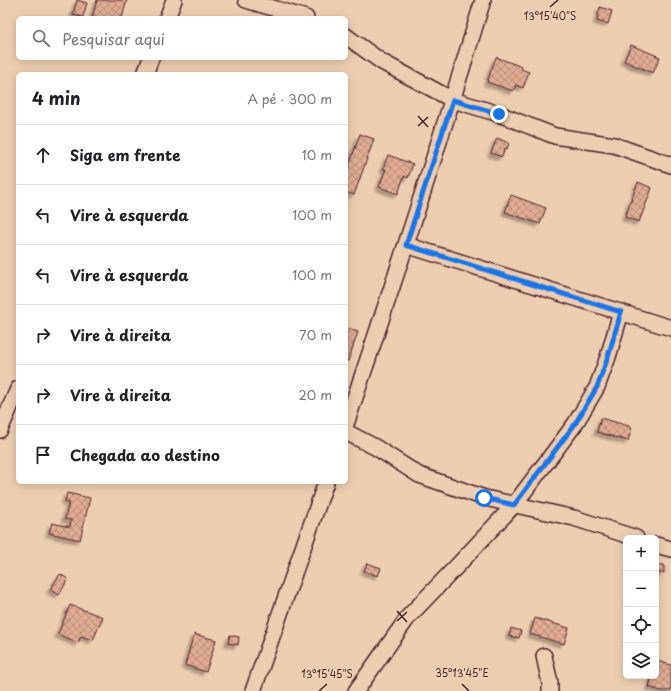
<!DOCTYPE html>
<html lang="pt">
<meta charset="utf-8">
<style>
:root{--surface:#fff;--page:#f2f2f2;--text:#202124;--muted:#757577;--line:#e0e0e0}
body{margin:0;font-family:"Playpen Sans",sans-serif;background:var(--page);color:var(--text)}
.controls{position:absolute;right:12px;bottom:12px;display:grid;overflow:hidden;border-radius:6px;box-shadow:0 2px 10px #0003}
.controls button{width:36px;height:36px;display:grid;place-items:center;padding:0;border:0;border-bottom:1px solid var(--line);background:var(--surface);color:var(--text);font:20px sans-serif}
.stop{position:absolute;width:12px;height:12px;margin:-9px;border:3px solid #1a73e8;border-radius:50%;background:#fff}
.stop.end{background:#1a73e8;border-color:#fff;box-shadow:0 1px 4px #0008}
.list{margin:0;padding:0;list-style:none}
h2{display:flex;justify-content:space-between;align-items:center;height:52px;margin:0;padding:0 16px;font-size:17px}
h2 small{font-size:13px;font-weight:400;color:var(--muted)}
.list li{display:grid;grid-template-columns:26px 1fr auto;gap:12px;align-items:center;box-sizing:border-box;height:60px;padding:0 16px;border-top:1px solid var(--line)}
.list b{display:block;font-size:15px;white-space:nowrap}
.list em{font-size:13px;font-style:normal;color:var(--muted)}
.icon{flex:none;width:22px;height:22px;fill:none;stroke:currentColor;stroke-width:2;stroke-linecap:round;stroke-linejoin:round}
.map{position:relative;flex:none;width:671px;height:691px;overflow:hidden}
.search{position:absolute;background:var(--surface);box-shadow:0 2px 10px #0003;left:16px;top:16px;width:332px;height:44px;display:flex;align-items:center;gap:10px;box-sizing:border-box;padding:0 14px;border-radius:6px;color:var(--muted);font-size:15px}
.panel{position:absolute;background:var(--surface);box-shadow:0 2px 10px #0003;left:16px;top:72px;width:332px;height:412px;border-radius:6px}
.map>svg:first-child{display:block}
.building{fill:url(#building-cross-hatch);stroke:#4a1f2b;filter:url(#shadow)}
.lines{fill:none;stroke-linecap:round;stroke-linejoin:round}
.minor-casing{stroke:#4a1f2b;stroke-width:18}
.minor{stroke:#eccfb3;stroke-width:15}
.route{stroke:#1a73e8;stroke-width:5}
.ticks{fill:none;stroke:#4a1f2b;stroke-width:1.5}
.ticks-label{font-size:10px;text-anchor:middle;fill:#4a1f2b;stroke:#eccfb3;stroke-width:4;stroke-linejoin:round;paint-order:stroke}
</style>
<div class="map">
<svg width="671" height="691" viewBox="0 0 671 691">
<defs>
<pattern id="building-cross-hatch" width="8" height="8" patternUnits="userSpaceOnUse"><rect width="8" height="8" fill="#e1ac95"/><path d="M0 0l8 8M0 8l8-8" fill="none" stroke="#b88b7a"/></pattern>
<filter id="shadow"><feDropShadow dx="-3.5" dy="3.5" stdDeviation="1" flood-color="#0004"/></filter>
</defs>
<rect width="100%" height="100%" fill="#eccfb3"/>
<filter id="ink" filterUnits="userSpaceOnUse"><feTurbulence type="fractalNoise" baseFrequency=".025" numOctaves="2"/><feDisplacementMap in="SourceGraphic" scale="8" xChannelSelector="R" yChannelSelector="G"/><feConvolveMatrix kernelMatrix="1 2 1 2 8 2 1 2 1" color-interpolation-filters="sRGB"/></filter>
<g filter="url(#ink)">
<path class="building" d="M77,0L87,3L83,17L73,15Z
M97,0H127L122,18H92Z
M600,7L612,11L608,24L597,21Z
M631,45L660,57L653,73L624,61Z
M496,57L522,67L521,69L529,72L523,88L516,85L513,91L487,82Z
M360,134L374,139L354,195L346,192V174Z
M497,138L509,143L507,149L505,148L502,157L491,153Z
M388,155L413,164L408,178L404,176L398,194L379,187L386,169H383Z
M638,182L652,188L639,222L625,217Z
M511,195L546,208L540,224L505,212Z
M346,328L358,332L348,361H346Z
M601,418L632,427L628,441L597,432Z
M67,493L90,498L80,540L49,533L52,523L70,527L71,520L65,519L69,502H65Z
M367,563L381,568L378,576L364,571Z
M656,565H664V573H656Z
M60,574L68,579L59,595L50,590Z
M70,605L103,617L93,640L81,636L78,643L58,634Z
M535,618L569,628L564,644L530,634Z
M511,628L521,631L519,638L509,636Z
M194,634L216,640L206,672L185,665Z
M230,635L239,637L238,645L228,643Z
M657,661L671,665V691H661L649,687L652,676H656Z"/>
<g class="lines">
<defs>
<path id="minor" d="M246,0L306,18
M167,18L174,0
M346,36L382,62L453,100L499,114L555,136L614,145L671,165
M145,74L151,58
M406,245L671,328
M346,424C394,283 440,142 483,0
M0,430L18,389
M346,432L375,447L419,475L485,498L574,518L636,538
M656,545L671,549
M544,656L550,683V691
M253,691L326,482
M356,691L409,616L458,565L514,505L575,424L597,387L608,357L621,312"/>
</defs>
<use href="#minor" class="minor-casing"/>
<use href="#minor" class="minor"/>
</g>
</g>
<g class="lines" filter="url(#ink)">
<path class="route" d="M484,498L514,505L575,424L597,387L608,357L621,312L406,245L453,100L499,114"/>
</g>
<path class="ticks" d="M550,7L558,0M418,116L428,127M418,126L428,117M397,611L407,622M397,621L407,612M462,684L469,691M319,691L327,684"/>
<g class="ticks-label">
<text x="550" y="20">13°15'40"S</text>
<text x="462" y="677">35°13'45"E</text>
<text x="327" y="678">13°15'45"S</text>
</g>
</svg>
<div class="controls">
<button>+</button>
<button>−</button>
<button><svg class="icon" aria-label="locate" viewBox="0 0 24 24"><circle cx="12" cy="12" r="6"/><path d="M12 2v4M12 18v4M2 12h4M18 12h4"/></svg></button>
<button><svg class="icon" aria-label="layers" viewBox="0 0 24 24"><path d="M12 4l9 5-9 5-9-5zM3 14l9 5 9-5"/></svg></button>
</div>
<div class="stop" style="left:484px;top:498px"></div>
<div class="stop end" style="left:499px;top:114px"></div>
<div class="search"><svg class="icon" aria-label="search" viewBox="0 0 24 24"><circle cx="10" cy="10" r="6"/><path d="M15 15l6 6"/></svg>Pesquisar aqui</div>
<section class="panel">
<h2>4 min<small>A pé · 300 m</small></h2>
<ul class="list">
<li><svg class="icon" aria-label="ahead" viewBox="0 0 24 24"><path d="M12 20V5M6 11l6-6 6 6"/></svg><div><b>Siga em frente</b></div><em>10 m</em></li>
<li><svg class="icon" aria-label="left" viewBox="0 0 24 24"><path d="M17 20v-9H6M10 6l-5 5 5 5"/></svg><div><b>Vire à esquerda</b></div><em>100 m</em></li>
<li><svg class="icon" aria-label="left" viewBox="0 0 24 24"><path d="M17 20v-9H6M10 6l-5 5 5 5"/></svg><div><b>Vire à esquerda</b></div><em>100 m</em></li>
<li><svg class="icon" aria-label="right" viewBox="0 0 24 24"><path d="M7 20v-9h11M14 6l5 5-5 5"/></svg><div><b>Vire à direita</b></div><em>70 m</em></li>
<li><svg class="icon" aria-label="right" viewBox="0 0 24 24"><path d="M7 20v-9h11M14 6l5 5-5 5"/></svg><div><b>Vire à direita</b></div><em>20 m</em></li>
<li><svg class="icon" aria-label="arrive" viewBox="0 0 24 24"><path d="M6 21V4h12l-3 4 3 4H6"/></svg><div><b>Chegada ao destino</b></div></li>
</ul>
</section>
</div>
